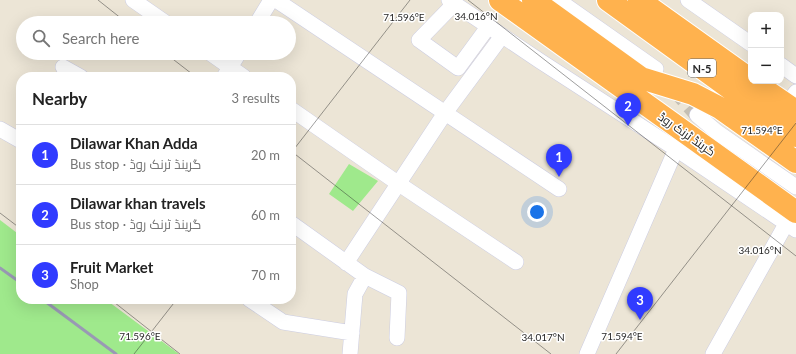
<!DOCTYPE html>
<meta charset="utf-8">
<style>
:root{--surface:#fff;--page:#f2f2f2;--text:#222;--muted:#767676;--line:#e0e0e0;--accent:#303bff}
body{margin:0;font-family:Lato,Cairo,sans-serif;background:var(--page);color:var(--text)}
.controls{position:absolute;right:12px;top:12px;display:grid;overflow:hidden;border-radius:8px;box-shadow:0 4px 16px #0002}
.controls button{width:36px;height:36px;display:grid;place-items:center;padding:0;border:0;border-bottom:1px solid var(--line);background:var(--surface);color:var(--text);font:20px sans-serif}
.you{position:absolute;left:537px;top:212px;width:14px;height:14px;margin:-10px;border:3px solid #fff;border-radius:50%;background:#1a73e8;box-shadow:0 0 0 6px #1a73e833}
.badge{display:grid;place-items:center;width:26px;height:26px;border-radius:50%;background:var(--accent);color:#fff;font-size:13px;font-weight:700}
.pin{position:absolute;translate:-50% -33px;filter:drop-shadow(0 1px 2px #0008)}
.pin::after{content:'';position:absolute;top:21px;width:14px;height:12px;background:inherit;clip-path:polygon(0 0,100% 0,50% 100%)}
.list{margin:0;padding:0;list-style:none}
h2{display:flex;justify-content:space-between;align-items:center;height:52px;margin:0;padding:0 16px;font-size:17px}
h2 small{font-size:13px;font-weight:400;color:var(--muted)}
.list li{display:grid;grid-template-columns:26px 1fr auto;gap:12px;align-items:center;box-sizing:border-box;height:60px;padding:0 16px;border-top:1px solid var(--line)}
.list b{display:block;font-size:15px;white-space:nowrap}
.list p{margin:0;font-size:13px;white-space:nowrap;color:var(--muted)}
.list em{font-size:13px;font-style:normal;color:var(--muted)}
.icon{flex:none;width:22px;height:22px;fill:none;stroke:currentColor;stroke-width:2;stroke-linecap:round;stroke-linejoin:round}
.map{position:relative;flex:none;width:796px;height:354px;overflow:hidden}
.search{position:absolute;background:var(--surface);box-shadow:0 4px 16px #0002;left:16px;top:16px;width:280px;height:44px;display:flex;align-items:center;gap:10px;box-sizing:border-box;padding:0 14px;border-radius:22px;color:var(--muted);font-size:15px}
.panel{position:absolute;background:var(--surface);box-shadow:0 4px 16px #0002;left:16px;top:72px;width:280px;height:232px;border-radius:16px}
.map>svg:first-child{display:block}
.green{fill:#9fe98c}
.lines{fill:none;stroke-linecap:round;stroke-linejoin:round}
.minor-tunnel{stroke:#c5bfb3;stroke-width:15;stroke-dasharray:15 8;stroke-linecap:butt}
.minor-casing{stroke:#cccde2;stroke-width:16}
.highway-casing{stroke:#fff;stroke-width:24}
.minor{stroke:#fff;stroke-width:15}
.highway{stroke:#ffb24e;stroke-width:22}
.rail{stroke:#9999b4;stroke-width:3}
.ticks{fill:none;stroke:#272727;stroke-width:1;stroke-opacity:0.45}
.labels{text-anchor:middle;dominant-baseline:central;stroke-width:3;stroke-linejoin:round;paint-order:stroke}
.shield{fill:#fff;stroke:#686868;stroke-width:1}
.shield-label{font-size:11px;font-weight:bold;fill:#272727}
.street-label{font-size:12px;fill:#272727;stroke:#fff}
.ticks-label{font-size:10px;text-anchor:middle;fill:#272727;stroke:#fff;stroke-width:3;stroke-linejoin:round;paint-order:stroke}
</style>
<div class="map">
<svg width="796" height="354" viewBox="0 0 796 354">
<rect width="100%" height="100%" fill="#ece5d6"/>
<path class="green" d="M349,164L378,181L353,211L329,194Z
M0,220L21,236V299H105L179,354H0Z"/>
<g class="lines">
<path class="minor-tunnel" d="M674,89L697,115"/>
<defs>
<path id="minor" d="M133,0L166,23
M276,0L559,189
M449,0L540,61L676,149L796,230
M558,0L656,69
M688,0L751,44
M454,4L419,40L458,68L488,27
M257,23L271,0
M210,53L244,77
M781,65L796,76
M63,67L81,77
M224,77L239,53
M786,105L796,92
M291,109L399,184L516,262
M697,115L717,132L796,187
M0,129L21,141
M291,223L365,276L399,293L397,338
M346,263L445,113L502,36
M249,299L283,322L352,333
M350,354L355,294L365,276
M587,354L676,149
M713,354L786,224"/>
<path id="highway" d="M500,0L796,212
M533,0L641,78L693,94L720,108L796,162
M608,0L796,136
M639,0L751,80
M752,81L796,111"/>
</defs>
<use href="#minor" class="minor-casing"/>
<use href="#highway" class="highway-casing"/>
<use href="#minor" class="minor"/>
<use href="#highway" class="highway"/>
<path class="rail" d="M0,268L21,283
M42,299L116,354"/>
</g>
<path class="ticks" d="M98,0L127,23M468,0L796,256M165,53L196,77M291,151L551,354M291,153L410,0M0,213L21,229M110,299L180,354M134,354L177,299M616,354L796,123"/>
<g class="labels">
<rect class="shield" x="688" y="59" width="28" height="18" rx="3"/>
<g class="shield-label">
<text x="702" y="68">N-5</text>
</g>
<g class="street-label">
<text transform="translate(687 134) rotate(35)">گرینڈ ٹرنک روڈ</text>
</g>
</g>
<g class="ticks-label">
<text x="476" y="20">34.016°N</text>
<text x="404" y="21">71.596°E</text>
<text x="762" y="134">71.594°E</text>
<text x="760" y="254">34.016°N</text>
<text x="140" y="340">71.596°E</text>
<text x="622" y="340">71.594°E</text>
<text x="543" y="341">34.017°N</text>
</g>
</svg>
<div class="controls">
<button>+</button>
<button>−</button>
</div>
<div class="you"></div>
<div class="pin badge" style="left:559px;top:177px">1</div>
<div class="pin badge" style="left:628px;top:126px">2</div>
<div class="pin badge" style="left:640px;top:320px">3</div>
<div class="search"><svg class="icon" aria-label="search" viewBox="0 0 24 24"><circle cx="10" cy="10" r="6"/><path d="M15 15l6 6"/></svg>Search here</div>
<section class="panel">
<h2>Nearby<small>3 results</small></h2>
<ul class="list">
<li><span class="badge">1</span><div><b>Dilawar Khan Adda</b><p>Bus stop · گرینڈ ٹرنک روڈ</p></div><em>20 m</em></li>
<li><span class="badge">2</span><div><b>Dilawar khan travels</b><p>Bus stop · گرینڈ ٹرنک روڈ</p></div><em>60 m</em></li>
<li><span class="badge">3</span><div><b>Fruit Market</b><p>Shop</p></div><em>70 m</em></li>
</ul>
</section>
</div>
